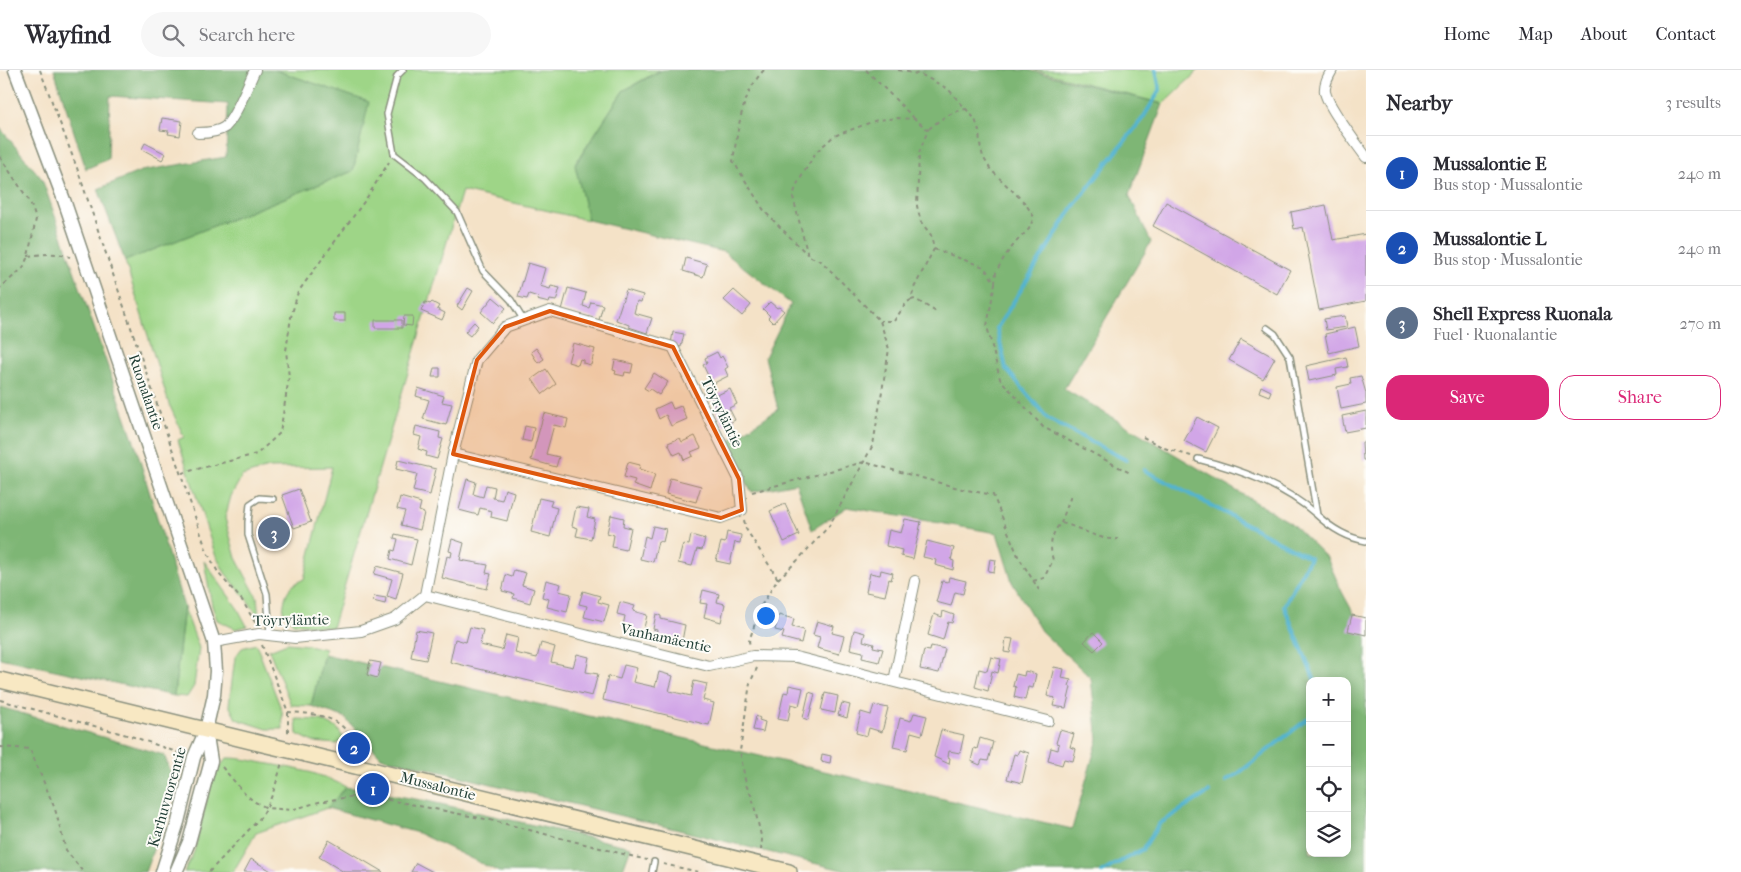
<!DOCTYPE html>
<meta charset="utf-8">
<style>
:root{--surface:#fff;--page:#f7f7f7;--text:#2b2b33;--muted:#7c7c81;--line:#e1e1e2;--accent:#db2777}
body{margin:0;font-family:"IM FELL French Canon",serif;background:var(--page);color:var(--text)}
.controls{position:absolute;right:15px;bottom:15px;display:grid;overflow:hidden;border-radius:10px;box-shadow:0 2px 12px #0003}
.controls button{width:45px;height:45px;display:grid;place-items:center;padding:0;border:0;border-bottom:1px solid var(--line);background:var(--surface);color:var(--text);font:25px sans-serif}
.you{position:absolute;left:765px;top:545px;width:18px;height:18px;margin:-12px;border:4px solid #fff;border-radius:50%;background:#1a73e8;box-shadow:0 0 0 8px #1a73e833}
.badge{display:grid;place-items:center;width:32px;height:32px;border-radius:50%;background:var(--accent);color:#fff;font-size:16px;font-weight:700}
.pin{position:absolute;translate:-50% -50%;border:2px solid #fff;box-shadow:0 1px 5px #0006}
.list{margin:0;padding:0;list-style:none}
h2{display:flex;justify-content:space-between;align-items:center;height:65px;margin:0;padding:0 20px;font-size:21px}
h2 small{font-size:16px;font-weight:400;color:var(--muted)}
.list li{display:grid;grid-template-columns:32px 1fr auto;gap:15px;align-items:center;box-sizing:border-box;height:75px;padding:0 20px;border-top:1px solid var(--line)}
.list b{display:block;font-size:19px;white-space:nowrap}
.list p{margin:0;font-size:16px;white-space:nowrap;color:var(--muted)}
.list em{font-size:16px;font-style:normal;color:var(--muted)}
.actions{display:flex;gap:10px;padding:15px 20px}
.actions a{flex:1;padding:11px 0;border:1px solid var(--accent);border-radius:15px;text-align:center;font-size:18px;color:var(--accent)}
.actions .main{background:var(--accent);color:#fff}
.icon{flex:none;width:28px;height:28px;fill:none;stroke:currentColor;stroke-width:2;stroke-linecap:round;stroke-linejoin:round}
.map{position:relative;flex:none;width:1366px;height:802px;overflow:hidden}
header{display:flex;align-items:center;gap:30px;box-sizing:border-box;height:70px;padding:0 25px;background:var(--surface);border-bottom:1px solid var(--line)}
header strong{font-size:24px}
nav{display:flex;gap:28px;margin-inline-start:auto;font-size:18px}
.search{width:350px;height:45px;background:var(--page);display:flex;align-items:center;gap:12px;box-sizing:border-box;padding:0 18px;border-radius:28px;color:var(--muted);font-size:19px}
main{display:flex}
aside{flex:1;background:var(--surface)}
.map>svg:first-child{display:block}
.green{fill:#9ed587;stroke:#5e895e}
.forest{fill:#7eb674;stroke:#4e7a54;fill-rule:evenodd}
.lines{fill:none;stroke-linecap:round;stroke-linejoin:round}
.stream{stroke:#52b4d0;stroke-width:4}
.building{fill:#d1a6e7}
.service-casing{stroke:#8a907e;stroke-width:8}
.minor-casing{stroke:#8a907e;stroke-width:12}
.tertiary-casing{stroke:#8a907e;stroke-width:15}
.secondary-casing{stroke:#8a907e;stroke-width:18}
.path{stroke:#8a907e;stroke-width:2;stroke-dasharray:4 4;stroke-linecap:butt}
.service{stroke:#fff;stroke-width:5}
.minor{stroke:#fff;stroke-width:10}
.tertiary{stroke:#fff;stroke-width:12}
.secondary{stroke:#f8e8c3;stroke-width:15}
.secondary-bridge-casing{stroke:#8a907e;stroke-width:18;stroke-linecap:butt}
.secondary-bridge{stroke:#f8e8c3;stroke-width:15}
.marked{fill:#de580e;fill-opacity:0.2;stroke:#de580e;stroke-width:4;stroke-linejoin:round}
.labels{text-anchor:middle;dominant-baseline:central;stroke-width:4;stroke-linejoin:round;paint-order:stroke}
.street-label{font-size:15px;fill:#1f3d34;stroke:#fdfcf7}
</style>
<header>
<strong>Wayfind</strong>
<div class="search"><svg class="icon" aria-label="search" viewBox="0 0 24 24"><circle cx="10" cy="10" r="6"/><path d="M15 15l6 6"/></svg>Search here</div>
<nav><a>Home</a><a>Map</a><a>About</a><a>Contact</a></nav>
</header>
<main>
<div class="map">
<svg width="1366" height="802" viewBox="0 0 1366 802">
<rect width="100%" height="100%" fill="#fdfcf7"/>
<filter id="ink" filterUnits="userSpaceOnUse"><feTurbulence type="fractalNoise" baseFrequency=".02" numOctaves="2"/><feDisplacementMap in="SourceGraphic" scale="10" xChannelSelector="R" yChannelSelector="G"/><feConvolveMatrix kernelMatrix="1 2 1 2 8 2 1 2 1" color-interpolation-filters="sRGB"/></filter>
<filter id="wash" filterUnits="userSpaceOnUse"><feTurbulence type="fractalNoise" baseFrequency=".0096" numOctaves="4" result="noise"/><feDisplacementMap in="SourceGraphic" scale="20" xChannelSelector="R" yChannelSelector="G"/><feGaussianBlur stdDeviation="1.12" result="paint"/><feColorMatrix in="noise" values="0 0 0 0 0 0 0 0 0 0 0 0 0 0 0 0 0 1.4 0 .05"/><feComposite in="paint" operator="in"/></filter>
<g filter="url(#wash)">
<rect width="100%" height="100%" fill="#f4e2c7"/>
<path class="green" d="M275,0H660L623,21L575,94L588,150L462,121L332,558L293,553L283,542C285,523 287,517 304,509L332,397L268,398L242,406L231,426L225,448L236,488L257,527L259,547L245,527L225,503L215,484L178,370L184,367L169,334L125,191L353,101L368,32Z
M1035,0H1199L1163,34Z
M204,491L238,539L247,556L236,559L217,550L212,536Z
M184,537L199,578L194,616L187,627L174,626Z
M287,573L308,575L325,579L311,636L291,635L269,580Z
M256,574L282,641L283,659H267L236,649L229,635L235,587L242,578Z
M296,649L321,650L337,658L344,669L337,674L313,672L297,664Z
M227,688C246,688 254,692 270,694C301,700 318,702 346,717L327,738L256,763L233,802H184L194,782L213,705Z"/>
<path class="forest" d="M54,0H275L369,32L353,101L125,191L98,119L141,101L226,87L228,34L110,26L108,89L86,99Z
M662,0H1028L1163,34L1129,125L1151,172L1064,319L1291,453L1327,488L1342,522L1366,566V802H850L381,687L344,647L311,636L324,584L1072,759L1098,669L1091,608L1041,561L1012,512L997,463L847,437L812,460L796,413L752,422L722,376L778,339L765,287L791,234L724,182L588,150L575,95L623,21ZM1310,611H1347V783H1310Z
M0,58L42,109L135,374L184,537L174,626L0,588Z
M0,637L164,685L174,710L164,750L145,802H0Z
M346,717L427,731L631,777L622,802H499L418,763L327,738Z"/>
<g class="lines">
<path class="stream" d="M1126,390L1048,349L1006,299L997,258L1073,137L1143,48L1160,20L1156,0
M1144,400L1310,488L1284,536L1315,611
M1226,711L1239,703L1310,647
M1102,802L1143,779L1159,754L1209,722"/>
</g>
<g id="blocks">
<path class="building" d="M162,48L182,51L180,66L168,64L169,61L160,60Z
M145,73L166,84L162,90L142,79Z
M1166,132L1290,200L1277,224L1153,156Z
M1326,135L1333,170L1366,164V231L1319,240L1303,157L1294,159L1291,142Z
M686,188L707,194L703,207L683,201Z
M528,193L545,198L540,216L550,219L551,216L560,218L556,231L550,230L549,233L537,230L538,227L529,224L527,229L518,227Z
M468,218L473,221L462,240L457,236Z
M568,218L586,223L583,236L589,238L591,232L603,235L599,250L562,240Z
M626,220L643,225L641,232L637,231L634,243L652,248L647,263L629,257V255L616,250Z
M734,220L751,235L742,246L724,230Z
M493,227L506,238L493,253L481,242Z
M425,232L430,234L432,232L439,236L437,239L445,243L442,250L421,241Z
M770,232L777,238L779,237L784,241L773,253L768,248L770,246L763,239Z
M334,243H345V251H334Z
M404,246H413L412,256L403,255Z
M1345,246L1347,257L1326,260L1324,249Z
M375,250H402V258H375Z
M474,252L478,256L470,266L465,262Z
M1355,257L1359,276L1329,283L1325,264Z
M673,262L684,264L681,277L671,274Z
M1241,269L1275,288L1263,309L1229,290Z
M573,273L595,279L591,295L583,293V290L580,289L578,295L568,292Z
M536,278L544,289L538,293L531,282Z
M717,282L720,288L722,286L728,297L725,299L728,306L712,314L703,295L707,293L705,288Z
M1346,287L1348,297L1336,299L1337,305L1309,311L1306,296Z
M615,290L633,294L631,303L625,302L624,306L615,304L616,301L613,300Z
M434,298H440V307H432Z
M546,299L556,314L543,324L532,309Z
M654,303L668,312L659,325L650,319L649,321L644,318Z
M1361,306L1366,323V334L1341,339L1337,317L1351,314L1350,308Z
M1261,316L1271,321L1269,326L1259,322Z
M418,318L444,326L442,332L452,334L446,355L423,349L429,330L416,326Z
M730,319L737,334L729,338L735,350L724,356L711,328Z
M670,332L673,339L681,336L687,349L671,356L666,345L659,349L655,339Z
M1366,341V358L1345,362L1342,346Z
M544,343L568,349L566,358L554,355L546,384L559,387L556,397L531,390Z
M1197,347L1218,358L1206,382L1184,371Z
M416,356L440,362L439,368L443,369L437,389L426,386L427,382L418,379L421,367L414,365Z
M525,356L534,358L531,372L522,370Z
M695,366L701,378L691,382L693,386L684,390L681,382L674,385L668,373L680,368L682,372Z
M1362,372H1366V390H1363Z
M398,390L436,399L430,425L413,421L417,404L396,399Z
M628,392L640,395L639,399L655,404L650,421L633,415L635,410L624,407Z
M670,408L701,416L696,432L666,424Z
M467,409L476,412L473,424L483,427L486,415L495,417L493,428L502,430L505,419L514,422L507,451L491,447L492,441L480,438L478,445L459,440Z
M299,419L311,452L294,458L282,425Z
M400,427L421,433L419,441L424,443L420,460L401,455L405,441L397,439Z
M539,428L552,431L550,436L557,438L550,467L531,462Z
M785,434L799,465L784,472L770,441Z
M576,437L589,439L587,447L595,449L591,469L576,466L578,458L572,456Z
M611,445L624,448L623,456L631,458L626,480L612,477L614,465L607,463Z
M275,448L284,473L273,477L264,452Z
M905,449L921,452L913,489L901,486L902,480L886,476L889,460L901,463Z
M653,456L666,459L663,472L658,471L653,492L640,489L645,466L650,468Z
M727,462L741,465L740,473L735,472L730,494L716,491L721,472L725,473Z
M395,464L417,469L411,495L390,489L392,480L395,481L398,469L394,468Z
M691,465L705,469L702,480L697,479L692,496L678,493L683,474L689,475Z
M452,469L464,473L460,490L488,495L486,503L491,504L487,519L442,508L447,486L451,487L452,482L449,481Z
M927,471L954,478L951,490L954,491L953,500L935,495L936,490L923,487Z
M990,489L996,490L994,502L988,501Z
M377,496L403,503L396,529L387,526L392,509L374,504Z
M514,500L526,503L522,515L534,519L530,533L513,528L514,524L502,521L506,505L512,507Z
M881,500L893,503L891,510L889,509L885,526L866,522L870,503L880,505Z
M949,507L966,511L963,524L955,522L951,536L936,532L942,511L948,512Z
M546,510L561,514L559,521L571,524L567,542L547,537L549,529L542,527Z
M703,520L719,524L717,532L725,534L721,552L704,547L707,534L700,533Z
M583,521L600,526L598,532L609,535L604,552L584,547L587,536L579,534Z
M374,526L386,528L385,534L373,531Z
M620,532L635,536L633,541L647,545L643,562L623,556L625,546L617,544Z
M943,541L954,545L952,553L948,552L943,570L928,565L934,544L942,547Z
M656,544L661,546V549L685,555L682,571L656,565L657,560L653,559Z
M779,545L794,549L792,557L804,560L801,573L782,568L784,562L775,560Z
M1352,545L1366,548V565L1348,561Z
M817,551L834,556L832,563L844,566L839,584L817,578L820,567L813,565Z
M470,557L483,560L480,575L502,580L506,565L518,568L515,583L537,588L541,573L555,577L551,592L573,597L577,584L589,587L586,602L598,604L592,626L450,592L455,569L466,572Z
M416,560L432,563L426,590L411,587Z
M854,560L865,563L863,571L874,574L873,577L883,579L879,592L862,588L863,582L850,579Z
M1093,562L1103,572L1094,581L1084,572Z
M1006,568L1013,569L1010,583L1004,582Z
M931,576L945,579L939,603L920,599L924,580L930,581Z
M991,587L1001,589L998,603L992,601L988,621L975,617L979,599L987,601Z
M370,591L381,593L377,608L367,605Z
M624,595L637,598L633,612L655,617L659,602L673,606L669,621L691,626L694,611L707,614L703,630L714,633L709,655L603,630L608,606L620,609Z
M1054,597L1064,599L1062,608L1071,610L1069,616L1071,617L1066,638L1053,636L1055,628L1047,626Z
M1025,601L1036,604L1033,618L1028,617L1025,630L1014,627L1016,617L1013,616L1016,604L1024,606Z
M789,615L803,618L799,636L791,634L788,651L778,649L784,622L788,623Z
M809,622L815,624L808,650L803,648Z
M825,623L838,626L835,643L821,640Z
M842,633L850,635L847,648L838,645Z
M874,635L888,638L882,662L869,658L867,666L856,663L861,642L871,645Z
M914,643L927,646L922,665L911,662L907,680L893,677L900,648L911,651Z
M756,646L760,648L759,650L765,652L763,662L753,660Z
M941,660L964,665L960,683L949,681L948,687L950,688L949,694L934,687Z
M1060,660L1074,664L1070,677L1076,679L1073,691L1064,689L1062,695L1048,691L1051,678L1058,680L1059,674L1056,673Z
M980,668L993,672L988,691L982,690L980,695L971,691L974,678L977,679Z
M1019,680L1029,683L1022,713L1007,709L1014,684L1017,685Z
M822,684L831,686L830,693L821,691Z
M329,770L383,802H344L319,787Z
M251,789L273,802H244Z
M416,793L433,802H411Z"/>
</g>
</g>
<g filter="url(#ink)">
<use href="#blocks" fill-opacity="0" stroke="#8a907e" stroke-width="1"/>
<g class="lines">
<defs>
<path id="service" d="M403,0L397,6L387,44L394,84L425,108L457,142L483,201L511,230L524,251
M1267,258L1275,264L1290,287L1317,445C1331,458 1348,468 1366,471
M1198,389C1241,400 1283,415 1317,445
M270,564L267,524L248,465V452L250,434L259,428L273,429
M652,802L654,792"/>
<path id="minor" d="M1332,0C1328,7 1324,14 1325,22C1328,37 1356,73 1366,87
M198,63C206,63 218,62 225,57C236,47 248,14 255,0
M425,525L709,596L753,586L796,587L1048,651
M214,572L259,564L295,568L361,561L395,549L425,525L453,384L477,290L505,257L550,241L673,277L739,409L742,440L721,448L453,384
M894,611L915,511"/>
<path id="tertiary" d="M15,0L64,130L214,572L216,601L214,625L206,660L194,687L178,752L162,802
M176,802L189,772L211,691L206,660"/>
<path id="secondary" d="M0,610L267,675
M306,684L789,802"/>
</defs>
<use href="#service" class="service-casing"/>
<use href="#minor" class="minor-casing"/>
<use href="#tertiary" class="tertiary-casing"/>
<use href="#secondary" class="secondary-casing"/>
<path class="path" d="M40,0L77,98L207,482L219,504L242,530L256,554
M764,0C741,24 738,60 733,91L765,142L807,184
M866,0L914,48
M898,0L922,5L948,19L975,49L979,61L980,74L983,87L991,100L1025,133L1034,147L1029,159L1016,172L1005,186L996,202L995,213
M929,59C940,49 951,42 966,39
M0,87L30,132L36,149L28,186L23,198L0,218
M934,179L984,197L995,213L987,256L1000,309L1043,357L1132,404
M28,186C43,184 56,182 70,187
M911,230L915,229L938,243
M1143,367L1164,378L1191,386
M182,403L257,384L280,363L289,307L286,281L291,247L298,222L366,129L389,92
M752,422L864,392L962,419L993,425L1018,486L1039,520
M744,450L746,459L778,509L761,536L749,571L750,576
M1061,453L1072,423
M778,509L795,493L829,456L873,375L889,279L880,251L821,191L808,186L793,127L796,116L816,82L834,66L877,50L898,48L915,49L928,60L919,83L917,136L921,152L931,165L934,179L914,218L911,230L907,232L894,251H880
M1033,511L1044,508L1053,490C1049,476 1051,463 1061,453C1081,457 1098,471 1118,469
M262,575L288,642V666
M757,598L750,613L740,681L746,715L752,727L762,770L761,780
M0,630L134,667L182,684
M288,642C308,643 336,645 348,663C351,667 352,674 354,678
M0,677L30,679L55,739L66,780L83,802
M222,697L246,725L255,732L267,738L291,740L319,732L349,727L379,728L490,750L647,790
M373,719L379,728
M663,794L699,802
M209,802L261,747C272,730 277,711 282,692"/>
<use href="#service" class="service"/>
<use href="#minor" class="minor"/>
<use href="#tertiary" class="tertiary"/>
<use href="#secondary" class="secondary"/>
<defs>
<path id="secondary-bridge" d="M267,675L306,684"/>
</defs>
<use href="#secondary-bridge" class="secondary-bridge-casing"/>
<use href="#secondary-bridge" class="secondary-bridge"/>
</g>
</g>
<path class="marked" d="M550,241L673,277L739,409L742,440L721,448L453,384L477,290L505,257Z"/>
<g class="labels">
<g class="street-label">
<text transform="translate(146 322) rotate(71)">Ruonalantie</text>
<text transform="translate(722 342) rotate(64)">Töyryläntie</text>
<text transform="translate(291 550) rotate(-1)">Töyryläntie</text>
<text transform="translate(666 568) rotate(12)">Vanhamäentie</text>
<text transform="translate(438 716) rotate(14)">Mussalontie</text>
<text transform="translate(167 727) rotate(-74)">Karhuvuorentie</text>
</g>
</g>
</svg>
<div class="controls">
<button>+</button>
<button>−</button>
<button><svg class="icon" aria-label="locate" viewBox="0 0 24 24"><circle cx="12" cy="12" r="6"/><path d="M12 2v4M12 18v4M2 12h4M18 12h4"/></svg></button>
<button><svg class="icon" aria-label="layers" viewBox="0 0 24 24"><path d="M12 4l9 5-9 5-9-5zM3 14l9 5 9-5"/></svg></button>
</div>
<div class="you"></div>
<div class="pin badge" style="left:373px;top:719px;background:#1a4fb4">1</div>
<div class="pin badge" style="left:354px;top:678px;background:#1a4fb4">2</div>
<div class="pin badge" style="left:274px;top:463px;background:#5c6f8a">3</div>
</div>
<aside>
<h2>Nearby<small>3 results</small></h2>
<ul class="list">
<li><span class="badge" style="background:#1a4fb4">1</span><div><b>Mussalontie E</b><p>Bus stop · Mussalontie</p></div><em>240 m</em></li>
<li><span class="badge" style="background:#1a4fb4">2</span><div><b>Mussalontie L</b><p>Bus stop · Mussalontie</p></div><em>240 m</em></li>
<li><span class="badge" style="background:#5c6f8a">3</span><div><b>Shell Express Ruonala</b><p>Fuel · Ruonalantie</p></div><em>270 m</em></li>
</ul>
<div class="actions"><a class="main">Save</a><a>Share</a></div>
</aside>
</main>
